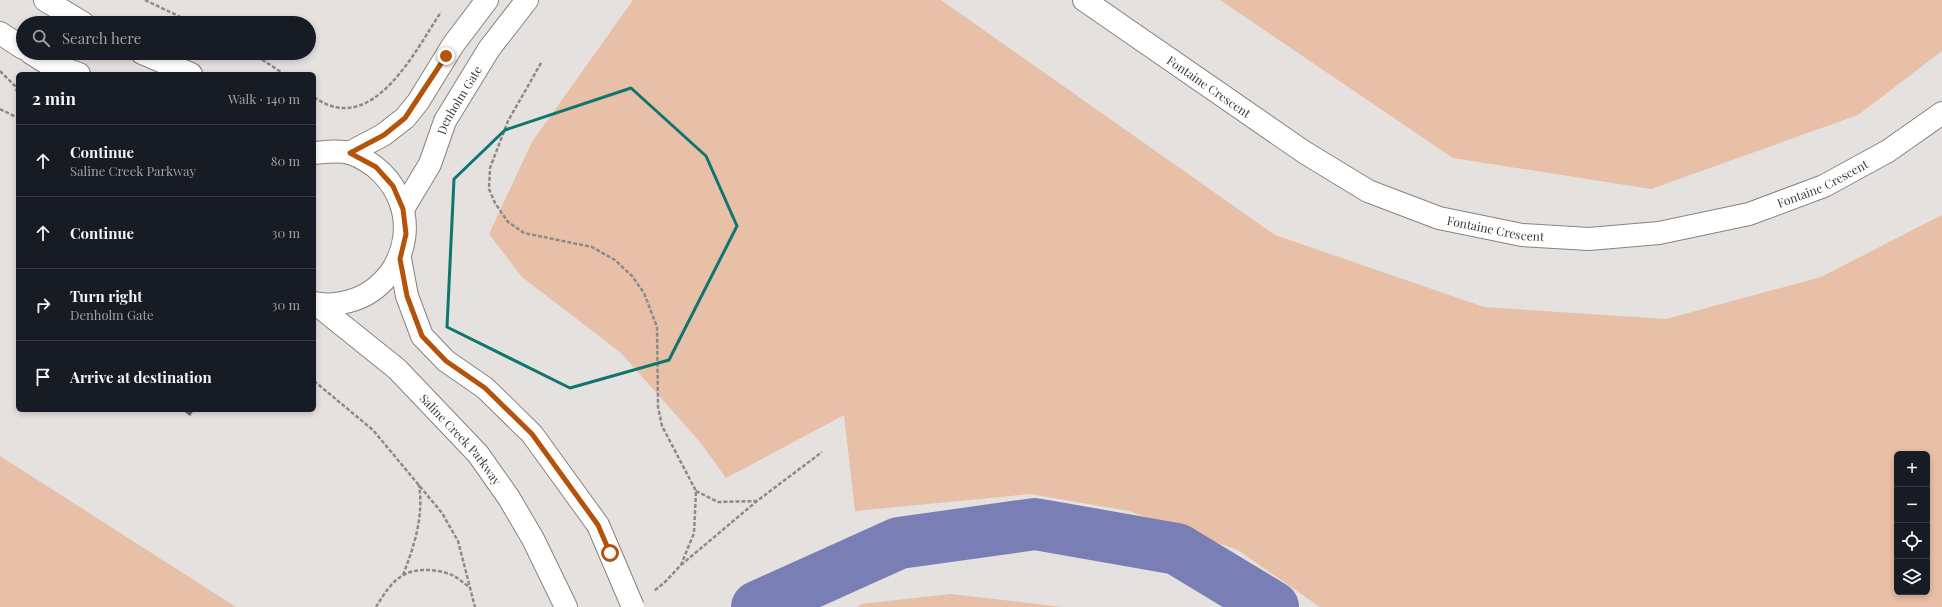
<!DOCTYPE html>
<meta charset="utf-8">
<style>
:root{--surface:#171b24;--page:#242831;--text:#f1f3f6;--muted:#9ea1a6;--line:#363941}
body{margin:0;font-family:"Playfair Display",serif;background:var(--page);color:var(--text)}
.controls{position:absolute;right:12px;bottom:12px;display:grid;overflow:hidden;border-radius:6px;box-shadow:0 2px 6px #0003}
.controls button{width:36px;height:36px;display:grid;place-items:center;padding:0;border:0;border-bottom:1px solid var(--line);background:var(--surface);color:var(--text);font:20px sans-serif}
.stop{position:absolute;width:12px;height:12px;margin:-9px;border:3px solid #b45309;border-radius:50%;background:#fff}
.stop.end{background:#b45309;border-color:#fff;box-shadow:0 1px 4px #0008}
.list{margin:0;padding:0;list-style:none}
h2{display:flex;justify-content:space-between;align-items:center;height:52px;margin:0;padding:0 16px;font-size:17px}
h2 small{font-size:13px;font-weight:400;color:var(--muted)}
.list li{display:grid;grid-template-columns:26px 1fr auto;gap:12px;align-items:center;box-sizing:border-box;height:72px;padding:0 16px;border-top:1px solid var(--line)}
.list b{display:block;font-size:15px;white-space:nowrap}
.list p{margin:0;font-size:13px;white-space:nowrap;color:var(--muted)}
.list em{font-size:13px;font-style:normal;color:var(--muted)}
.icon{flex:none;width:22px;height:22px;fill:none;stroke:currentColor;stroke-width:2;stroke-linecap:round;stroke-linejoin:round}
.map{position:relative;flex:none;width:1942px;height:607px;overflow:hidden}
.search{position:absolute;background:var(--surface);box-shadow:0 2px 6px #0003;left:16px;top:16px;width:300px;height:44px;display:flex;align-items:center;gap:10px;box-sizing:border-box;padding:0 14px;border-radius:22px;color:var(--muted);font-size:15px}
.panel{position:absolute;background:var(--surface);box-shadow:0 2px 6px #0003;left:16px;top:72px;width:300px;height:340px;border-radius:6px}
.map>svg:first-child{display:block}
.green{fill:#e8bfa7;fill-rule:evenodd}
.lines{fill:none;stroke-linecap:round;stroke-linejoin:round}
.river{stroke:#797fb5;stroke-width:52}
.building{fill:#696665;filter:url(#shadow)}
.minor-casing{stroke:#868381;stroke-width:24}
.major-casing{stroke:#868381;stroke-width:24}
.path{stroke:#8d8a89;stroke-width:2.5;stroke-dasharray:4 2;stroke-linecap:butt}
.minor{stroke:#fff;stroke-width:22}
.major{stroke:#fff;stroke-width:22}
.major-bridge-casing{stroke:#868381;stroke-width:24;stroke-linecap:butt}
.major-bridge{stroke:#fff;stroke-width:22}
.route{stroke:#b45309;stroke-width:5}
.marked{fill:none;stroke:#0f766e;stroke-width:3;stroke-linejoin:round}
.labels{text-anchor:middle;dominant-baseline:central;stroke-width:4;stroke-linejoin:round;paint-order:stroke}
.street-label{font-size:12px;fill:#3b3a39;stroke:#e5e1df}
</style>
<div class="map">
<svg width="1942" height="607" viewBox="0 0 1942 607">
<defs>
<filter id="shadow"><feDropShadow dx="3.5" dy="-3.5" stdDeviation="1" flood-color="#0004"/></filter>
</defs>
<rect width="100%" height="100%" fill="#e5e1df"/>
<path class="green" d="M633,0H941L1275,235L1484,307L1666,319L1821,277L1942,215V607H1320L1238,550L1129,511L1030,494L855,511L844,415L726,478L700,442L621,353L522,277L489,234L532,142ZM1897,454H1927V592H1897Z
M1220,0H1942V51L1858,115L1651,189L1453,158Z
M0,456L236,607H0Z
M951,594L1062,607H1064H857L861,604Z"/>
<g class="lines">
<path class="river" d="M757,607L899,543L1035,524L1177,549L1273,607"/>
</g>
<path class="building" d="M182,410H194L190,416Z"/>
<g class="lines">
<defs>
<g id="minor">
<path id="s1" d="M1084,0L1304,152L1368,191L1439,218L1522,235L1589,239L1659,233L1749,214L1824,186L1888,151L1942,113"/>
<path d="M349,153L383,135L405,118L418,102L453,45L487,0"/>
<path id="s2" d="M403,209L430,164L445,121L489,49L527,0"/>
</g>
<g id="major">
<path d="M45,0L83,23"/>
<path d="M0,33L23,48"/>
<path d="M31,53L47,63L79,74"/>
<path d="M142,53L191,74"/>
<path d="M314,153C325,152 339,150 350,153C400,171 421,227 391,272C382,284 370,294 356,299C342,304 328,306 314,303"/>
<path d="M400,259L407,296L422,336L446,361L485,388L532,434L598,525"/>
<path id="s3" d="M316,304L397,369L478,454L509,498L533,539L566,607"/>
</g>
</defs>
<use href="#minor" class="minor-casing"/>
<use href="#major" class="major-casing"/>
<path class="path" d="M145,0L193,23
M252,53L284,74
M541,63L508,121L490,168L489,189L495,203L508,222L524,233L592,247L615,260L632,276L644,293L657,327L658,407L662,426L696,491L694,533L681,565L664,583L654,591
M0,71L15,86L18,94
M314,97C372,139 415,51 441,12
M0,109L18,118
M314,381L373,430L442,513L458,541L475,607
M696,491L718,502L757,501
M681,565L757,501L822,452
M403,575C414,546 424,517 419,485
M376,607C383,596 390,583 402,576C415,567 440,569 454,576C459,579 464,583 469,587"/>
<use href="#minor" class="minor"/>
<use href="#major" class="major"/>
<defs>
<path id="major-bridge" d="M598,525L633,607"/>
</defs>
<use href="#major-bridge" class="major-bridge-casing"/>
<use href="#major-bridge" class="major-bridge"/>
</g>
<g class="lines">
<path class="route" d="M446,56L405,118L384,135L350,153L376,167L393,186L403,209L406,234L400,259L407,296L422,336L446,361L485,388L532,434L598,525L610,553"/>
</g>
<path class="marked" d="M631,88L706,156L737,226L669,360L570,388L447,327L454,179L505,130Z"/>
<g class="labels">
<g class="street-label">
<text stroke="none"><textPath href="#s1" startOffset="152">Fontaine Crescent</textPath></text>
<text stroke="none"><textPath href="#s2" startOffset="123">Denholm Gate</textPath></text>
<text stroke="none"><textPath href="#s1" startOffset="812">Fontaine Crescent</textPath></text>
<text stroke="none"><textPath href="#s1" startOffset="476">Fontaine Crescent</textPath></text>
<text stroke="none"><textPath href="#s3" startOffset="199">Saline Creek Parkway</textPath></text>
</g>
</g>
</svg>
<div class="controls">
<button>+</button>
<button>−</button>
<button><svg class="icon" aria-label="locate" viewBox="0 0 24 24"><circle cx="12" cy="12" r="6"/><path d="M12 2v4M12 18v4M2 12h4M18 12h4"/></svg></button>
<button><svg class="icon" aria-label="layers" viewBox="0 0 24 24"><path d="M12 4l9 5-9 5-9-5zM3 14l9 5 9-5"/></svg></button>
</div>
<div class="stop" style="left:610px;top:553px"></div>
<div class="stop end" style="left:446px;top:56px"></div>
<div class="search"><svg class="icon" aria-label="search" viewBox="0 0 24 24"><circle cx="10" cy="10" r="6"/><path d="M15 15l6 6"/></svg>Search here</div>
<section class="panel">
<h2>2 min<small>Walk · 140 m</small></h2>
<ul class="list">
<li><svg class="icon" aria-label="ahead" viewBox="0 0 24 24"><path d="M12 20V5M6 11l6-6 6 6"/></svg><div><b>Continue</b><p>Saline Creek Parkway</p></div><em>80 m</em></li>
<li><svg class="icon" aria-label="ahead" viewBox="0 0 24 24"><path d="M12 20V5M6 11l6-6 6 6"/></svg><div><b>Continue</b></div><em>30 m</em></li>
<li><svg class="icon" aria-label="right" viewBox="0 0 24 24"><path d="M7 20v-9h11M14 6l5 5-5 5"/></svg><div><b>Turn right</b><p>Denholm Gate</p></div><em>30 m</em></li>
<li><svg class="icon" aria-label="arrive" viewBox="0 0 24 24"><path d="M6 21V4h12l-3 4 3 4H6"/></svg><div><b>Arrive at destination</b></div></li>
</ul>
</section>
</div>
